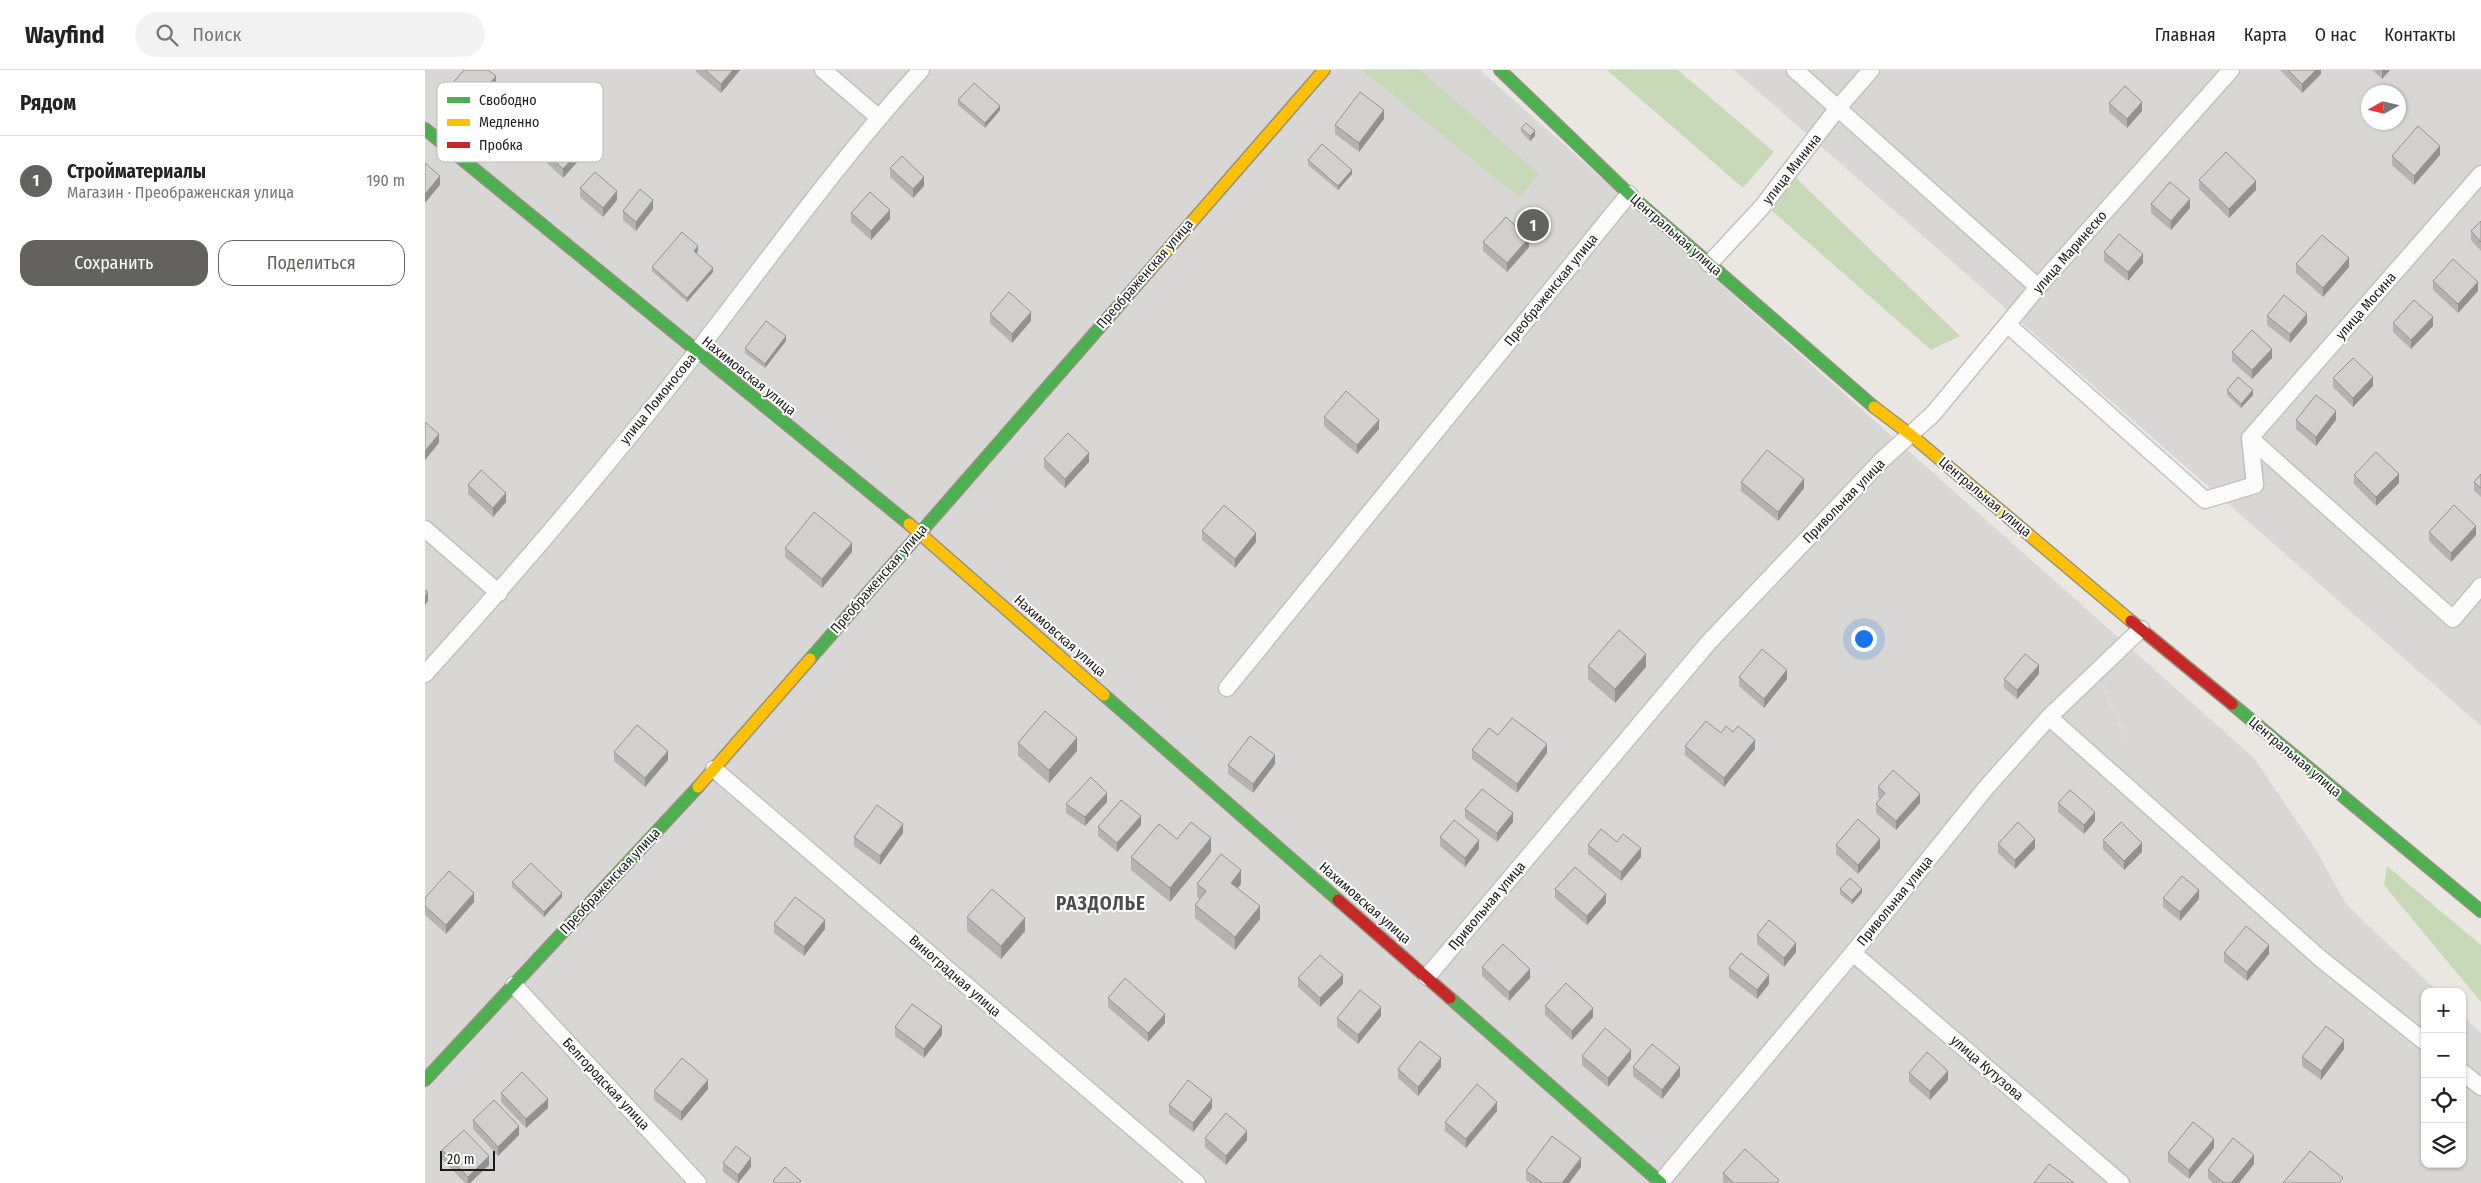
<!DOCTYPE html>
<html lang="ru">
<meta charset="utf-8">
<style>
:root{--surface:#fff;--page:#f2f2f2;--text:#222;--muted:#767676;--line:#e0e0e0;--accent:#636261}
body{margin:0;font-family:"Fira Sans Condensed",sans-serif;background:var(--page);color:var(--text)}
.controls{position:absolute;right:15px;bottom:15px;display:grid;overflow:hidden;border-radius:10px;box-shadow:0 1px 4px #0004}
.controls button{width:45px;height:45px;display:grid;place-items:center;padding:0;border:0;border-bottom:1px solid var(--line);background:var(--surface);color:var(--text);font:25px sans-serif}
.compass{position:absolute;left:1936px;top:15px;width:45px;height:45px;border-radius:50%;background:var(--surface);box-shadow:0 1px 4px #0004;rotate:262deg}
.scale{position:absolute;left:15px;bottom:12px;width:55px;box-sizing:border-box;padding-left:5px;border:2px solid #1b1b1b;border-top:0;font-size:14px;line-height:18px;white-space:nowrap;color:#1b1b1b;-webkit-text-stroke:4px #fff;paint-order:stroke}
.you{position:absolute;left:1438px;top:568px;width:18px;height:18px;margin:-12px;border:4px solid #fff;border-radius:50%;background:#1a73e8;box-shadow:0 0 0 8px #1a73e833}
.badge{display:grid;place-items:center;width:32px;height:32px;border-radius:50%;background:var(--accent);color:#fff;font-size:16px;font-weight:700}
.pin{position:absolute;translate:-50% -50%;border:2px solid #fff;box-shadow:0 1px 5px #0006}
.list{margin:0;padding:0;list-style:none}
h2{display:flex;justify-content:space-between;align-items:center;height:65px;margin:0;padding:0 20px;font-size:21px}
h2 small{font-size:16px;font-weight:400;color:var(--muted)}
.list li{display:grid;grid-template-columns:32px 1fr auto;gap:15px;align-items:center;box-sizing:border-box;height:90px;padding:0 20px;border-top:1px solid var(--line)}
.list b{display:block;font-size:19px;white-space:nowrap}
.list p{margin:0;font-size:16px;white-space:nowrap;color:var(--muted)}
.list em{font-size:16px;font-style:normal;color:var(--muted)}
.actions{display:flex;gap:10px;padding:15px 20px}
.actions a{flex:1;padding:11px 0;border:1px solid var(--accent);border-radius:15px;text-align:center;font-size:18px;color:var(--accent)}
.actions .main{background:var(--accent);color:#fff}
.icon{flex:none;width:28px;height:28px;fill:none;stroke:currentColor;stroke-width:2;stroke-linecap:round;stroke-linejoin:round}
.map{position:relative;flex:none;width:2056px;height:1113px;overflow:hidden}
header{display:flex;align-items:center;gap:30px;box-sizing:border-box;height:70px;padding:0 25px;background:var(--surface);border-bottom:1px solid var(--line)}
header strong{font-size:24px}
nav{display:flex;gap:28px;margin-inline-start:auto;font-size:18px}
.search{width:350px;height:45px;background:var(--page);display:flex;align-items:center;gap:12px;box-sizing:border-box;padding:0 18px;border-radius:28px;color:var(--muted);font-size:19px}
main{display:flex}
aside{flex:1;background:var(--surface)}
.map>svg:first-child{display:block}
.residential{fill:#d9d7d5;fill-rule:evenodd}
.forest{fill:#c8d9b8}
.lines{fill:none;stroke-linecap:round;stroke-linejoin:round}
.street-casing{stroke:#c2c1bf;stroke-width:19}
.fast-casing{stroke:#94927c;stroke-width:14}
.slow-casing{stroke:#94927c;stroke-width:14}
.jam-casing{stroke:#94927c;stroke-width:14}
.path{stroke:#ead7d7;stroke-width:3;stroke-dasharray:2.5 2.5;stroke-linecap:butt}
.street{stroke:#fcfbfb;stroke-width:16}
.fast{stroke:#4caf50;stroke-width:11}
.slow{stroke:#ffc107;stroke-width:11}
.jam{stroke:#c62828;stroke-width:11}
.wall{fill:#b5b2af}
.shaded-wall{fill:#93918f}
.building{fill:#d2cfcc;stroke:#93918f}
.labels{text-anchor:middle;dominant-baseline:central;stroke-width:4;stroke-linejoin:round;paint-order:stroke}
.street-label{font-size:14px;fill:#1b1b1b;stroke:#fff}
.district-label{font-size:19px;font-weight:bold;letter-spacing:1px;fill:#4e4e4e;stroke:#fff}
.key{fill:#fff;stroke:#bbb;stroke-width:1}
.key-label{font-size:14px;fill:#1b1b1b}
</style>
<header>
<strong>Wayfind</strong>
<div class="search"><svg class="icon" aria-label="search" viewBox="0 0 24 24"><circle cx="10" cy="10" r="6"/><path d="M15 15l6 6"/></svg>Поиск</div>
<nav><a>Главная</a><a>Карта</a><a>О нас</a><a>Контакты</a></nav>
</header>
<main>
<aside>
<h2>Рядом<small></small></h2>
<ul class="list">
<li><span class="badge">1</span><div><b>Стройматериалы</b><p>Магазин · Преображенская улица</p></div><em>190 m</em></li>
</ul>
<div class="actions"><a class="main">Сохранить</a><a>Поделиться</a></div>
</aside>
<div class="map">
<svg width="2056" height="1113" viewBox="0 0 2056 1113">
<rect width="100%" height="100%" fill="#eae7e3"/>
<path class="residential" d="M0,0H1055L1829,688L1890,778L1921,834L2013,922H2000V1094H2037V945L2056,963V1113H0Z
M1309,0H2056V656ZM1944,22H1974V52H1944Z"/>
<path class="forest" d="M937,0H995L1114,104L1094,127Z
M1182,0H1253L1349,82L1318,118Z
M1371,108L1535,266L1506,280L1346,140Z
M1962,796L2056,875V932L1959,815Z"/>
<g class="lines">
<defs>
<path id="street" d="M398,0L453,47
M1370,0L1613,217
M1284,194L1337,137L1412,39L1446,0
M1583,255L1780,430L1830,415L1825,368L2028,549L2056,516
M1825,368L2056,104
M0,459L74,523
M0,604C95,499 187,391 273,280C346,186 416,88 496,0
M802,618L1204,124
M1624,647L1896,889L2000,972
M289,699L772,1113
M1428,883L1696,1113
M1002,907L1284,572L1457,390L1508,344L1613,217L1806,0
M89,915L273,1113
M2037,1002L2056,1017
M1235,1113L1428,883L1560,719L1624,647L1716,559"/>
<path id="fast" d="M1075,0L1204,124L1449,337
M0,59L484,454
M385,589L724,201
M679,625L913,830
M1807,634L2056,841
M1025,928L1236,1113
M0,1010L273,717"/>
<path id="slow" d="M724,201L899,0
M1449,337L1486,365L1706,551
M484,454L679,625
M273,717L385,589"/>
<path id="jam" d="M1706,551L1807,634
M913,830L1025,928"/>
</defs>
<use href="#street" class="street-casing"/>
<use href="#fast" class="fast-casing"/>
<use href="#slow" class="slow-casing"/>
<use href="#jam" class="jam-casing"/>
<path class="path" d="M1678,616L1701,667"/>
<use href="#street" class="street"/>
<use href="#fast" class="fast"/>
<use href="#slow" class="slow"/>
<use href="#jam" class="jam"/>
</g>
<path class="wall" d="M271,0H315L296,23L271,2Z
M1855,0H1896V4L1877,23Z
M1947,0H1965L1957,9Z
M71,15L46,45L24,26V17Z
M533,30L575,40L560,58L533,35Z
M1684,33L1717,41L1702,58L1684,42Z
M51,46L98,50L75,76L51,55Z
M959,49L934,82L910,64V55Z
M1096,58L1110,66L1105,71L1096,62Z
M111,74L164,79L138,108L111,83Z
M2015,85L1989,115L1967,95V86Z
M883,90L927,104L913,120L883,95Z
M465,98L499,116L488,128L465,107Z
M1774,110L1831,120L1804,148L1774,119Z
M155,118L192,130L178,147L155,127Z
M1726,134L1765,138L1746,160L1726,143Z
M228,139L211,161L198,150V141Z
M426,143L465,149L446,170L426,152Z
M2056,151V181L2046,170V161Z
M1058,172L1104,177L1082,202L1058,181Z
M273,181L271,183L288,202L262,232L227,201V197Z
M1679,182L1718,193L1703,211L1679,191Z
M1871,194L1924,197L1898,227L1871,203Z
M2008,211L2053,221L2033,243L2008,220Z
M565,244L606,251L587,273L565,253Z
M1842,246L1882,253L1865,273L1842,255Z
M1968,253L2008,256L1986,279L1968,262Z
M361,271L340,298L320,283V278Z
M1807,282L1847,288L1827,309L1807,291Z
M1908,308L1948,316L1928,337L1908,317Z
M1802,320L1828,325L1816,338L1802,325Z
M899,347L954,359L932,384L899,356Z
M1871,350H1911L1891,376L1871,359Z
M619,389L664,392L640,418L619,398Z
M2056,404V427L2049,421V412Z
M1929,405L1974,413L1951,436L1929,414Z
M1316,412L1379,418L1353,451L1316,421Z
M43,415L81,432L68,447L43,424Z
M777,461L831,472L810,498L777,470Z
M2004,462L2051,465L2026,492L2004,471Z
M360,478L427,482L397,518L360,487Z
M1163,596L1221,597L1190,633L1163,609Z
M1614,604L1592,629L1579,618V609Z
M1314,607L1362,609L1339,638L1314,616Z
M1296,663L1330,679L1299,717L1260,685V676Z
M593,673L652,681L624,713L593,686Z
M1047,680L1122,683L1092,723L1047,689Z
M189,682L243,690L220,717L189,691Z
M850,694L828,723L803,704V695Z
M1453,717L1495,733L1471,760L1451,743V734L1455,729L1453,726Z
M682,732L660,756L641,743V734Z
M1633,733L1670,751L1659,764L1633,742Z
M1040,739L1088,752L1072,772L1040,748Z
M716,755L692,782L673,766V757Z
M478,763L455,795L429,776V767Z
M1015,767L1054,779L1040,797L1015,776Z
M752,769L786,782L745,832L706,800V787Z
M1678,770L1717,782L1699,800L1678,779Z
M1192,772L1216,787L1196,811L1163,784V775Z
M1573,774L1610,778L1590,799L1573,783Z
M1411,775L1455,778L1433,804L1411,784Z
M87,812L137,827L119,847L87,817Z
M772,814H816L813,818L835,849L810,880L770,848V835L775,829L772,827Z
M1130,819L1181,833L1162,855L1130,828Z
M1415,819L1437,823L1427,834L1415,824Z
M0,828L49,832L21,864L0,845Z
M1738,828L1774,829L1755,851L1738,837Z
M542,847L600,861L576,889L542,861Z
M349,854L400,859L379,886L349,863Z
M1332,865L1371,882L1359,897L1332,874Z
M1799,883L1844,884L1822,911L1799,892Z
M1057,897L1105,908L1084,931L1057,906Z
M1304,898L1344,914L1332,929L1304,907Z
M873,908L918,914L895,937L873,917Z
M683,928L740,953L723,972L683,937Z
M1120,936L1168,947L1147,970L1120,945Z
M956,946L933,974L912,957V948Z
M470,957L517,965L499,988L470,966Z
M1919,979L1896,1010L1877,996V987Z
M1157,986L1206,989L1183,1017L1157,995Z
M1016,997L993,1026L973,1008V999Z
M1208,997L1255,1006L1237,1029L1208,1006Z
M1484,1003L1523,1010L1505,1030L1484,1012Z
M283,1019L256,1051L229,1030V1021Z
M76,1023L123,1038L101,1058L76,1032Z
M744,1035L787,1038L768,1062L744,1044Z
M1072,1041L1041,1078L1020,1061V1052Z
M48,1050L94,1065L73,1086L48,1059Z
M780,1068L822,1070L801,1095L780,1077Z
M1789,1078L1764,1109L1743,1092V1083Z
M17,1080L64,1095L45,1113H40L17,1089Z
M298,1093L326,1097L313,1113H312L298,1102Z
M1829,1094L1814,1113H1788L1783,1108V1100Z
M1156,1097L1144,1113H1106L1101,1110V1101Z
M1298,1103L1354,1113H1299L1298,1112Z"/>
<path class="shaded-wall" d="M308,0H315L296,23V14Z
M1891,0H1896V4L1877,23V14Z
M1957,0H1965L1957,9Z
M71,6V15L46,45V36Z
M1717,32V41L1702,58V49Z
M575,36V40L560,58V53Z
M959,40V49L934,82V73Z
M98,41V50L75,76V67Z
M1110,61V66L1105,71V66Z
M164,70V79L138,108V99Z
M2015,76V85L1989,115V106Z
M927,100V104L913,120V116Z
M15,106V115L0,133V124Z
M499,107V116L488,128V119Z
M1831,111V120L1804,148V139Z
M192,121V130L178,147V138Z
M1765,129V138L1746,160V151Z
M228,130V139L211,161V152Z
M465,140V149L446,170V161Z
M1104,168V177L1082,202V193Z
M273,176V181L269,186V181Z
M1718,184V193L1703,211V202Z
M1924,188V197L1898,227V218Z
M288,198V202L262,232V228Z
M2053,212V221L2033,243V234Z
M606,242V251L587,273V264Z
M1882,244V253L1865,273V264Z
M2008,247V256L1986,279V270Z
M361,266V271L340,298V294Z
M1847,279V288L1827,309V300Z
M1948,307V316L1928,337V328Z
M1828,320V325L1816,338V334Z
M1911,341V350L1891,376V367Z
M954,350V359L932,384V375Z
M14,364V373L0,390V381Z
M664,383V392L640,418V409Z
M1974,404V413L1951,436V427Z
M1379,409V418L1353,451V442Z
M81,423V432L68,447V438Z
M2051,456V465L2026,492V483Z
M831,463V472L810,498V489Z
M427,473V482L397,518V509Z
M3,522V531L0,535V526Z
M1221,584V597L1190,633V619Z
M1614,595V604L1592,629V620Z
M1362,600V609L1339,638V629Z
M652,668V681L624,713V700Z
M1330,670V679L1299,717V708Z
M1122,674V683L1092,723V714Z
M243,681V690L220,717V708Z
M850,685V694L828,723V714Z
M682,723V732L660,756V747Z
M1495,724V733L1471,760V751Z
M1670,742V751L1659,764V755Z
M1088,743V752L1072,772V763Z
M716,746V755L692,782V773Z
M478,754V763L455,795V786Z
M786,768V782L745,832V818Z
M1455,769V778L1433,804V795Z
M1610,769V778L1590,799V790Z
M1054,770V779L1040,797V788Z
M1717,773V782L1699,800V791Z
M1216,778V787L1196,811V802Z
M816,800V814L806,826V813Z
M1437,819V823L1427,834V830Z
M1774,820V829L1755,851V842Z
M49,823V832L21,864V855Z
M137,823V827L119,847V842Z
M1181,824V833L1162,855V846Z
M835,836V849L810,880V867Z
M600,848V861L576,889V876Z
M400,850V859L379,886V877Z
M1371,873V882L1359,897V888Z
M1844,875V884L1822,911V902Z
M1105,899V908L1084,931V922Z
M918,905V914L895,937V928Z
M1344,905V914L1332,929V920Z
M956,937V946L933,974V965Z
M1168,938V947L1147,970V961Z
M740,944V953L723,972V963Z
M517,956V965L499,988V979Z
M1919,970V979L1896,1010V1001Z
M1206,980V989L1183,1017V1008Z
M1016,988V997L993,1026V1017Z
M1255,997V1006L1237,1029V1020Z
M1523,1001V1010L1505,1030V1021Z
M283,1010V1019L256,1051V1042Z
M123,1029V1038L101,1058V1049Z
M787,1029V1038L768,1062V1053Z
M1072,1032V1041L1041,1078V1069Z
M94,1056V1065L73,1086V1077Z
M822,1061V1070L801,1095V1086Z
M1789,1069V1078L1764,1109V1100Z
M1829,1085V1094L1814,1113H1806Z
M64,1086V1095L45,1113H43V1107Z
M326,1088V1097L313,1113V1105Z
M1156,1088V1097L1144,1113H1137Z"/>
<path class="building" d="M39,0H63L71,6L46,36L24,17Z
M280,0H308L296,14Z
M1863,0H1891L1877,14Z
M549,13L575,36L560,53L533,30Z
M1700,16L1717,32L1702,49L1684,33Z
M935,22L959,40L934,73L910,55Z
M138,46L164,70L138,99L111,74Z
M1101,53L1110,61L1105,66L1096,58Z
M1993,56L2015,76L1989,106L1967,86Z
M897,74L927,100L913,116L883,90Z
M1801,82L1831,111L1804,139L1774,110Z
M477,86L499,107L488,119L465,98Z
M0,93L15,106L0,124Z
M170,102L192,121L178,138L155,118Z
M1745,112L1765,129L1746,151L1726,134Z
M215,119L228,130L211,152L198,141Z
M445,122L465,140L446,161L426,143Z
M1081,147L1104,168L1082,193L1058,172Z
M2056,151V172L2046,161Z
M257,162L273,176L269,181L288,198L262,228L227,197Z
M1694,164L1718,184L1703,202L1679,182Z
M1897,165L1924,188L1898,218L1871,194Z
M2028,189L2053,212L2033,234L2008,211Z
M584,222L606,242L587,264L565,244Z
M1859,225L1882,244L1865,264L1842,246Z
M1989,230L2008,247L1986,270L1968,253Z
M341,251L361,266L340,294L320,278Z
M1827,260L1847,279L1827,300L1807,282Z
M1928,288L1948,307L1928,328L1908,308Z
M1813,307L1828,320L1816,334L1802,320Z
M921,321L954,350L932,375L899,347Z
M1891,325L1911,341L1891,367L1871,350Z
M0,352L14,364L0,381Z
M643,363L664,383L640,409L619,389Z
M1342,380L1379,409L1353,442L1316,412Z
M1951,382L1974,404L1951,427L1929,405Z
M56,400L81,423L68,438L43,415Z
M2056,404V418L2049,412Z
M799,435L831,463L810,489L777,461Z
M2029,435L2051,456L2026,483L2004,462Z
M389,442L427,473L397,509L360,478Z
M0,520L3,522L0,526Z
M1194,560L1221,584L1190,619L1163,596Z
M1337,579L1362,600L1339,629L1314,607Z
M1600,584L1614,595L1592,620L1579,609Z
M620,641L652,668L624,700L593,673Z
M1087,648L1122,674L1092,714L1047,680L1064,658L1073,665Z
M1281,651L1296,663L1301,656L1308,662L1313,656L1330,670L1299,708L1260,676Z
M212,655L243,681L220,708L189,682Z
M825,666L850,685L828,714L803,695Z
M1468,700L1495,724L1471,751L1451,734L1460,723L1453,717Z
M666,707L682,723L660,747L641,734Z
M1057,719L1088,743L1072,763L1040,739Z
M1645,720L1670,742L1659,755L1633,733Z
M696,730L716,746L692,773L673,757Z
M452,735L478,754L455,786L429,767Z
M1433,749L1455,769L1433,795L1411,775Z
M1029,750L1054,770L1040,788L1015,767Z
M766,752L786,768L745,818L706,787L734,754L752,769Z
M1593,752L1610,769L1590,790L1573,774Z
M1696,752L1717,773L1699,791L1678,770Z
M1176,759L1192,772L1198,764L1216,778L1196,802L1163,775Z
M796,784L816,800L806,813L835,836L810,867L770,835L781,821L772,814Z
M106,793L137,823L119,842L87,812Z
M1150,797L1181,824L1162,846L1130,819Z
M24,801L49,823L21,855L0,836V828Z
M1757,806L1774,820L1755,842L1738,828Z
M1425,808L1437,819L1427,830L1415,819Z
M567,819L600,848L576,876L542,847Z
M370,827L400,850L379,877L349,854Z
M1344,850L1371,873L1359,888L1332,865Z
M1821,856L1844,875L1822,902L1799,883Z
M1078,874L1105,899L1084,922L1057,897Z
M1316,883L1344,905L1332,920L1304,898Z
M895,885L918,905L895,928L873,908Z
M700,908L740,944L723,963L683,928Z
M1141,913L1168,938L1147,961L1120,936Z
M935,920L956,937L933,965L912,948Z
M487,934L517,956L499,979L470,957Z
M1901,956L1919,970L1896,1001L1877,987Z
M1180,958L1206,980L1183,1008L1157,986Z
M995,971L1016,988L993,1017L973,999Z
M1227,974L1255,997L1237,1020L1208,997Z
M1502,982L1523,1001L1505,1021L1484,1003Z
M257,988L283,1010L256,1042L229,1021Z
M97,1002L123,1029L101,1049L76,1023Z
M763,1010L787,1029L768,1053L744,1035Z
M1052,1014L1072,1032L1041,1069L1020,1052Z
M69,1030L94,1056L73,1077L48,1050Z
M801,1043L822,1061L801,1086L780,1068Z
M1768,1052L1789,1069L1764,1100L1743,1083Z
M39,1060L64,1086L43,1107L17,1080Z
M1127,1066L1156,1088L1137,1113H1118L1101,1101Z
M1808,1068L1829,1085L1806,1113H1799L1783,1100Z
M311,1076L326,1088L313,1105L298,1093Z
M1320,1079L1354,1110L1352,1113H1309L1298,1103Z
M1885,1081L1918,1108L1914,1113H1858Z
M1624,1094L1649,1113H1609Z
M360,1097L376,1111L374,1113H351L348,1111Z"/>
<g class="labels">
<g class="street-label">
<text transform="translate(1367 99) rotate(-52)">улица Минина</text>
<text transform="translate(1251 165) rotate(41)">Центральная улица</text>
<text transform="translate(1645 182) rotate(-49)">улица Маринеско</text>
<text transform="translate(720 204) rotate(-49)">Преображенская улица</text>
<text transform="translate(1126 220) rotate(-51)">Преображенская улица</text>
<text transform="translate(1941 236) rotate(-49)">улица Мосина</text>
<text transform="translate(324 306) rotate(39)">Нахимовская улица</text>
<text transform="translate(233 329) rotate(-51)">улица Ломоносова</text>
<text transform="translate(1560 427) rotate(40)">Центральная улица</text>
<text transform="translate(1419 431) rotate(-46)">Привольная улица</text>
<text transform="translate(454 509) rotate(-49)">Преображенская улица</text>
<text transform="translate(635 566) rotate(41)">Нахимовская улица</text>
<text transform="translate(1870 687) rotate(40)">Центральная улица</text>
<text transform="translate(185 811) rotate(-47)">Преображенская улица</text>
<text transform="translate(1470 831) rotate(-51)">Привольная улица</text>
<text transform="translate(940 833) rotate(41)">Нахимовская улица</text>
<text transform="translate(1062 836) rotate(-50)">Привольная улица</text>
<text transform="translate(530 906) rotate(41)">Виноградная улица</text>
<text transform="translate(1562 998) rotate(41)">улица Кутузова</text>
<text transform="translate(181 1014) rotate(47)">Белгородская улица</text>
</g>
<g class="district-label">
<text x="676" y="833">РАЗДОЛЬЕ</text>
</g>
</g>
<rect x="12" y="12" width="166" height="80" rx="8" class="key"/>
<rect x="22" y="27" width="23" height="6" fill="#4caf50"/>
<rect x="22" y="49" width="23" height="7" fill="#ffc107"/>
<rect x="22" y="72" width="23" height="6" fill="#c62828"/>
<g class="key-label">
<text x="54" y="35">Свободно</text>
<text x="54" y="57">Медленно</text>
<text x="54" y="80">Пробка</text>
</g>
</svg>
<div class="controls">
<button>+</button>
<button>−</button>
<button><svg class="icon" aria-label="locate" viewBox="0 0 24 24"><circle cx="12" cy="12" r="6"/><path d="M12 2v4M12 18v4M2 12h4M18 12h4"/></svg></button>
<button><svg class="icon" aria-label="layers" viewBox="0 0 24 24"><path d="M12 4l9 5-9 5-9-5zM3 14l9 5 9-5"/></svg></button>
</div>
<svg class="compass" viewBox="-18 -18 36 36"><path d="M0-13l5 13h-10z" fill="#e53935"/><path d="M0 13l5-13h-10z" fill="#767676"/></svg>
<div class="scale">20 m</div>
<div class="you"></div>
<div class="pin badge" style="left:1108px;top:155px">1</div>
</div>
</main>
